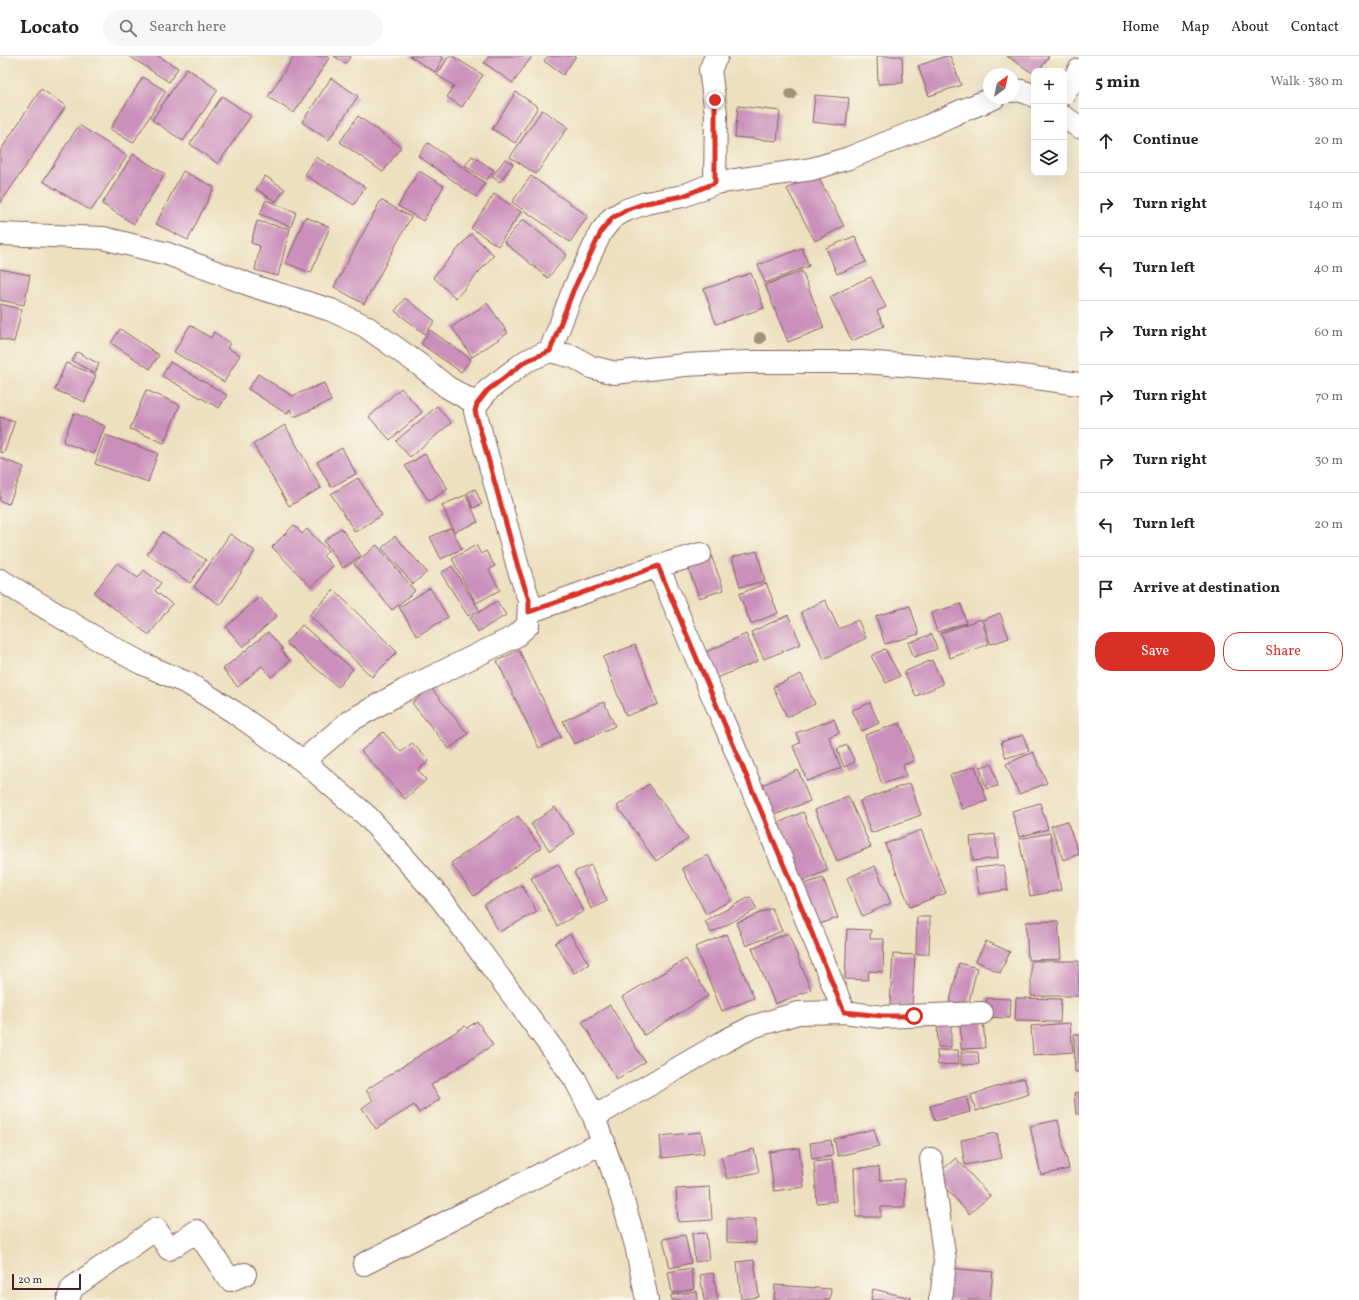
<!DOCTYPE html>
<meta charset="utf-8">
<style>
:root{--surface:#fff;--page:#f6f6f6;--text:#222;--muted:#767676;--line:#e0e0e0;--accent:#d93025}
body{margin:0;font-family:Vollkorn,serif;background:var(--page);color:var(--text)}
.controls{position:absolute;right:12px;top:12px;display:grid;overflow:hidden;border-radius:8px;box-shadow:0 4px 16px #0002}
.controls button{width:36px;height:36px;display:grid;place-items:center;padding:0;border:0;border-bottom:1px solid var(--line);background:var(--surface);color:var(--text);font:20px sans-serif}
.compass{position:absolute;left:983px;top:12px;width:36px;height:36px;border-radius:50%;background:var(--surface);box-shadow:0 4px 16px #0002;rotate:33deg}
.scale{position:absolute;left:12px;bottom:10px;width:69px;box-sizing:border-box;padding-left:4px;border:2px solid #4a1f2b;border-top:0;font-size:11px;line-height:14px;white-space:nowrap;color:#4a1f2b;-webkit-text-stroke:3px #fbf7ec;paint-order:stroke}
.stop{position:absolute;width:12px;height:12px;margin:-9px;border:3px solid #d93025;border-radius:50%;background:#fff}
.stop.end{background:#d93025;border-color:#fff;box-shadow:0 1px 4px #0008}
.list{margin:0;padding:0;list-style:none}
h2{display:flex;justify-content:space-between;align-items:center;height:52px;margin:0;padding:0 16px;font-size:17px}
h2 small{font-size:13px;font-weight:400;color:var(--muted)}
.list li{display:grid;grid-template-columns:26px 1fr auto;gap:12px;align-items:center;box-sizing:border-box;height:64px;padding:0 16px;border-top:1px solid var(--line)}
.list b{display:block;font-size:15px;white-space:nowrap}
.list em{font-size:13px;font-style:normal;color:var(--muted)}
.actions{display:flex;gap:8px;padding:12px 16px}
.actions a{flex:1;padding:9px 0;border:1px solid var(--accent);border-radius:16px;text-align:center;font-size:14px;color:var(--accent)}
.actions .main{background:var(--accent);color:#fff}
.icon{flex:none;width:22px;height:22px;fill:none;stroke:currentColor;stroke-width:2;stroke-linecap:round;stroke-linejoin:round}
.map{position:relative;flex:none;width:1079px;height:1244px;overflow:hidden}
header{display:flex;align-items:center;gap:24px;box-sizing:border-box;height:56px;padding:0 20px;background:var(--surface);border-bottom:1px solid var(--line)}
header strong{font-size:19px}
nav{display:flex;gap:22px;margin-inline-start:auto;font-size:14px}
.search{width:280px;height:36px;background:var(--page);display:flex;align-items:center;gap:10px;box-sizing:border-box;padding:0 14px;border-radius:22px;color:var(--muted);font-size:15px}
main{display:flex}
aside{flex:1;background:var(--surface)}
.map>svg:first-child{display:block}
.building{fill:#ca90bb}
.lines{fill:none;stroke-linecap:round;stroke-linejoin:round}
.minor-casing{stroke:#83635f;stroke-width:24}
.minor{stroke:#fff;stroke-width:22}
.tree{fill:#9f927b}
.route{stroke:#d93025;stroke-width:5}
</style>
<header>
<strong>Locato</strong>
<div class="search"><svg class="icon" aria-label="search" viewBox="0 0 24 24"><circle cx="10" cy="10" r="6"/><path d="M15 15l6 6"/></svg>Search here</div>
<nav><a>Home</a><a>Map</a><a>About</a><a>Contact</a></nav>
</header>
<main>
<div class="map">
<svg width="1079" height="1244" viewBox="0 0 1079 1244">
<rect width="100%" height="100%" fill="#fbf7ec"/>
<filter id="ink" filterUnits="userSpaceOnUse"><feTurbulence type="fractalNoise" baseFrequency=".025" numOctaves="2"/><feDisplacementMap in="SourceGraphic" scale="8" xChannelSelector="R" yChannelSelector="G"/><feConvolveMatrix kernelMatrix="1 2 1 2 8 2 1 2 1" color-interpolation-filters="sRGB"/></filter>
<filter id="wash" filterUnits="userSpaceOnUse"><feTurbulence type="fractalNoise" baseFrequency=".012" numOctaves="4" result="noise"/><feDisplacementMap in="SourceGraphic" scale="16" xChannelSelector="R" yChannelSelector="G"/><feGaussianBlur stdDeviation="0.9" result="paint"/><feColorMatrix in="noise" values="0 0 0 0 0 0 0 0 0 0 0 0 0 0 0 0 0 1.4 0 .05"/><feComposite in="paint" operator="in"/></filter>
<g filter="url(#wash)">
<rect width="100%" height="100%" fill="#ede0bf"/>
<g id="blocks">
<path class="building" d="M129,0H158L178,12L169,26Z
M294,0H327L329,2L294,57L268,41Z
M334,0H351L345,8Z
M409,0H440L443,2L435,16Z
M449,0H452L483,19L462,51L447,41L454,30L437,19Z
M489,0H532L513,27L484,7Z
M548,0H576L563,19L544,5Z
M877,0H902L903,27L878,28Z
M946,0H950L961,29L929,40L918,10Z
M1007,0H1049L1039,15H1034V18Z
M187,12L218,34L183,85L152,64Z
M143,21L166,35L133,87L110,73Z
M331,22L358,40L329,84L302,66Z
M41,33L66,50L0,148V95Z
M516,36L538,51L515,87L492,73Z
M815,39L849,42L846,70L812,66Z
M222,40L251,60L218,108L190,88Z
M738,50L780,55L777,85L735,81Z
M542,54L568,71L536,118L510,101Z
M358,60L401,91L383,116L340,86Z
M79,69L127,100L91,155L43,125Z
M428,87L485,127L476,141L418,100Z
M133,98L165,118L134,168L102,148Z
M472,100L494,114L487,124L465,110Z
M316,101L365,131L354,149L305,119Z
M505,103L513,108L500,126L492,121Z
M183,115L214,131L188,184L156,168Z
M419,115L444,130L423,165L398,150Z
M816,117L844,170L815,185L787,133Z
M265,120L285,133L276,146L256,133Z
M531,120L588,160L570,186L512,146Z
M494,138L521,156L498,190L471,172Z
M266,144L296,156L291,171L260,158Z
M381,144L411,161L364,248L334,231Z
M305,161L330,171L311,217L286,207Z
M523,163L567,199L548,222L504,186Z
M257,165L290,173L278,220L255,214L260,190L251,187Z
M471,178L494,199L456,242L433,221Z
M855,180L866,206L837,218L826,192Z
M802,192L809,210L765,227L758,209Z
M0,213L30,219L24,249L0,244Z
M802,215L824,272L788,286L765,229Z
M751,217L764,252L716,268L704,233Z
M871,221L886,251L877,255L884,270L852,285L830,241L861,225Z
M405,242L435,265L425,278L395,255Z
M487,247L508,277L472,301L452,271Z
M0,248L22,253L14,286L0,283Z
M190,269L211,282L214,276L230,287L227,292L240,299L224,326L174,296Z
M120,273L159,299L150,313L111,287Z
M430,274L471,303L461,316L421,288Z
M77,296L99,308L95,317L72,305Z
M170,306L227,339L219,352L162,320Z
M66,307L96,319L85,346L55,334Z
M258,318L292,340L324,327L331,345L294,361L290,353L287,358L248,333Z
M401,332L422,356L390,384L369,361Z
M146,334L180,349L164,387L130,373Z
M437,350L451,367L410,401L396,385Z
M74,357L105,370L94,398L63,386Z
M0,361L15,365L4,397L0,396Z
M285,369L321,432L289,450L253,388Z
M105,379L158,397L148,426L95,408Z
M342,392L356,418L331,431L317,406Z
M425,398L448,433L429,445L405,410Z
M0,402L24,411L9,448L0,445Z
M358,422L382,459L355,476L331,438Z
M475,433L482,448L473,452L467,437Z
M466,439L478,466L454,476L442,449Z
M294,469L302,478L307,473L328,495L323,500L333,510L311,531L272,491Z
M341,472L361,500L343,512L324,485Z
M451,472L462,493L441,503L430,481Z
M163,476L206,504L190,527L147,498Z
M230,478L255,495L220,549L194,531Z
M395,480L427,516L413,528L382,492Z
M377,489L415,535L392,554L354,508Z
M476,489L481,498L486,495L495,510L489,514L500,534L476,547L452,503Z
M757,495L765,525L740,531L732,501Z
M711,499L724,534L699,542L687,508Z
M117,507L138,522L144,514L161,527L155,535L172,548L149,579L94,537Z
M452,510L479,554L468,560L441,517Z
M766,527L778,557L751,568L739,538Z
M430,532L448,561L417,580L399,551Z
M334,534L397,596L372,621L309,559Z
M259,541L277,560L243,591L226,571Z
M825,544L839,573L858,564L866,582L824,603L801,556Z
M497,545L506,559L478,576L470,562Z
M961,548L966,567L937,576L931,557Z
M910,550L919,578L885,588L876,560Z
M1000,557L1009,582L991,588L983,564Z
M788,559L801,588L764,603L751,576Z
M981,563L989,588L950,602L941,577Z
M302,569L353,613L338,631L286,587Z
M268,576L283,593L281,594L290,605L271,621L262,610L238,631L223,613Z
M746,578L758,605L717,622L706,596Z
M932,578L937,593L914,601L908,587Z
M635,589L658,648L626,660L603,601Z
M885,593L900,620L886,627L871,600Z
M519,594L561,681L539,692L497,605Z
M932,604L943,628L916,640L904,616Z
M801,618L815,648L787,661L773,631Z
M431,632L468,678L449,693L412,647Z
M604,646L615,670L574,688L563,665Z
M870,647L879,667L862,675L852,654Z
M834,663L839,677L829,681L841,712L807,725L793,690L800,687L796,677Z
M900,667L914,705L903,709L906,720L882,728L865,679Z
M383,676L401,696L412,687L429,705L418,714L426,724L405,743L361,695Z
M1023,679L1029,695L1006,702L1001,686Z
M847,689L855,706L844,711L837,693Z
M1033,696L1047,727L1019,738L1006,708Z
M992,708L998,730L986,733L980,711Z
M975,710L987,745L962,753L950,719Z
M798,714L810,745L769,761L757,731Z
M910,727L921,759L871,777L860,745Z
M649,728L688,783L656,805L617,750Z
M848,740L871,791L837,805L815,754Z
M1040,747L1048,773L1019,781L1012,755Z
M555,751L574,778L550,795L531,768Z
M803,756L828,814L797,828L771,770Z
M518,760L541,792L474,840L451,807Z
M1067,765L1079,798L1063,804L1051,770Z
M921,774L946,837L910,851L885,788Z
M1050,777L1061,834L1030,840L1019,783Z
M995,778L998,802L973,805L970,781Z
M708,799L732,844L706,858L682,812Z
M558,808L584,855L557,870L531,822Z
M591,809L607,845L591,853L574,816Z
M1004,809L1008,834L979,838L975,812Z
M875,810L891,847L862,860L847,822Z
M823,822L838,862L813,870L798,830Z
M522,829L537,856L499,876L484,849Z
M750,841L757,853L711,877L705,865Z
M772,852L782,875L746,890L736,867Z
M917,861H930L929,898H916Z
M1058,865L1061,903L1028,904L1026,866Z
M847,873L871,874L870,883H884L883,916L869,915L868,924L845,923Z
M788,877L811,934L775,948L752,892Z
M570,878L589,908L574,917L555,887Z
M727,878L754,942L722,955L695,891Z
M986,885L1010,896L1000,917L976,905Z
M893,898L915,899L912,951L890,949Z
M686,903L708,940L644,979L622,941Z
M1031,905H1079V940H1031Z
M959,907L977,912L967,954L949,949Z
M987,942L1011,943L1010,962L986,961Z
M1016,942L1061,943L1060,966L1015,965Z
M610,949L645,1006L617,1023L582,966Z
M983,960L985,992L961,993L960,961Z
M477,965L493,989L431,1029L440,1043L419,1057L414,1049L376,1073L362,1052L373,1044L366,1034L465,970L467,972Z
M937,965H951V991H938Z
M1070,967L1073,996L1033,999L1031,970Z
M1074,978H1079V1016H1075Z
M937,994H958L959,1008L938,1009Z
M961,996H978L979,1008L961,1009Z
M1024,1022L1029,1038L976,1055L971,1039Z
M1079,1036V1058H1076L1074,1037Z
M966,1040L970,1056L935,1065L930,1050Z
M1058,1064L1069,1113L1041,1119L1030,1070Z
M874,1073L879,1090L838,1100L834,1083Z
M701,1076L704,1097L662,1102L660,1080Z
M997,1077L1002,1102L965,1109L961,1084Z
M831,1084L833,1100L812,1103L810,1087Z
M799,1092L804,1131L774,1135L769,1096Z
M754,1093L759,1116L727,1123L721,1101Z
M956,1102L990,1140L969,1158L935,1120Z
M832,1104L836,1145L817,1147L814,1106Z
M879,1111L880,1124L904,1123L905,1151H881V1161H856L854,1112Z
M710,1131L712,1164L678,1166L676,1133Z
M727,1163H756V1187L727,1186Z
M706,1177L709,1204L695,1206L692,1178Z
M685,1179L691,1207L670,1212L663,1183Z
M754,1204L759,1241L741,1243L737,1206Z
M691,1212L694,1233L672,1237L668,1216Z
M949,1212L993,1216L990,1244H947Z
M713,1217L718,1244H704L700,1219Z
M775,1229L831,1233L830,1244H774Z
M873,1233L911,1242V1244H871Z
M697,1235L698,1244H672L671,1239Z"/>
</g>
</g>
<g filter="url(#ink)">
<use href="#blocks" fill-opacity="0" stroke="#83635f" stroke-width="1"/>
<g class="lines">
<defs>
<path id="minor" d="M1013,35C1020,33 1027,37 1034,40
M1064,38L1079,14
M1064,61L1079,71
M715,127L716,57L710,14L714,5L717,0
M0,178L103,182L168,198L256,231L331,254L365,270L420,309L447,331L477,348
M550,295L573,235L601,176L612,162L626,154L646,147L683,140L715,127L812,113L849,102L928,70L961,55L994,42
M658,510C720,659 784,806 844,956
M0,524L94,581L141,607L189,628L234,656L303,705
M529,556L658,510L700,498
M594,1061L723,986L752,971L798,957L844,956L882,961L982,957
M931,1103L945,1205L942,1236L940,1244
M364,1208L604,1086
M68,1244L72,1232L156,1173L169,1193L197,1175L230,1224L245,1218
M647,1244L636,1189L622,1142L594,1061L575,1023L442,844L368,761L303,705L350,665L405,634L516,580L528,569L529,544L518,511L475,355L477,348L488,334L526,305L550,295L574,301L591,311L615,317L684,309L748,306H863L992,316L1079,328"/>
</defs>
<use href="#minor" class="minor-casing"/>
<use href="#minor" class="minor"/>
</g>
<g class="tree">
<circle cx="791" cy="38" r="6"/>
<circle cx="760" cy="282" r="6"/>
</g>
</g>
<g class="lines" filter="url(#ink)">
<path class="route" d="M715,44V127L683,140L646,147L626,154L612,162L601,176L573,235L550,295L526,305L488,334L477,348L475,355L518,511L529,544V556L658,510C720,659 784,806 844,956L882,960H914"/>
</g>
</svg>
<div class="controls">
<button>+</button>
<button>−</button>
<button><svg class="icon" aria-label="layers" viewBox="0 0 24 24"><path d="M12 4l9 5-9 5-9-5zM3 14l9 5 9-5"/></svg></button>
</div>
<svg class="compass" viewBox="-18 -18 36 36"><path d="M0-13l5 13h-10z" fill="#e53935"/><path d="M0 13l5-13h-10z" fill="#767676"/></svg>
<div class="scale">20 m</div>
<div class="stop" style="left:914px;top:960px"></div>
<div class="stop end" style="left:715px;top:44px"></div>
</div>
<aside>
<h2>5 min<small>Walk · 380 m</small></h2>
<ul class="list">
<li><svg class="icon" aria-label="ahead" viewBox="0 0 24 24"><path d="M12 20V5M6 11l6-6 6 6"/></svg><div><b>Continue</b></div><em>20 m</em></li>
<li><svg class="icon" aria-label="right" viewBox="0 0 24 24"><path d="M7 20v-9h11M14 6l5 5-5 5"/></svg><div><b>Turn right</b></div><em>140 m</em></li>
<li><svg class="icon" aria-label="left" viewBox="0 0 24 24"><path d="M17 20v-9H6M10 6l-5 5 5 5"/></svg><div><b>Turn left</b></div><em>40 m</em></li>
<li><svg class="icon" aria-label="right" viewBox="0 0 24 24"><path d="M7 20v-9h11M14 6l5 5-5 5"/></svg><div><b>Turn right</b></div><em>60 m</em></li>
<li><svg class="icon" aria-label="right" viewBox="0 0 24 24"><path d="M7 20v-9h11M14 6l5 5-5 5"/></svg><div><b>Turn right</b></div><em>70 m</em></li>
<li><svg class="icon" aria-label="right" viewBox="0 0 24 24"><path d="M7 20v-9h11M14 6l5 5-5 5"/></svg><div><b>Turn right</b></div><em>30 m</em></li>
<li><svg class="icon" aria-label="left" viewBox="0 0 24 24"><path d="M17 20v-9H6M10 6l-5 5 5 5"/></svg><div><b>Turn left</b></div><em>20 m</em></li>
<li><svg class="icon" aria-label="arrive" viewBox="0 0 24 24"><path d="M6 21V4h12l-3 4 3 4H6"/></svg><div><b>Arrive at destination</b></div></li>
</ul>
<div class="actions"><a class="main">Save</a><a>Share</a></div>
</aside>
</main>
